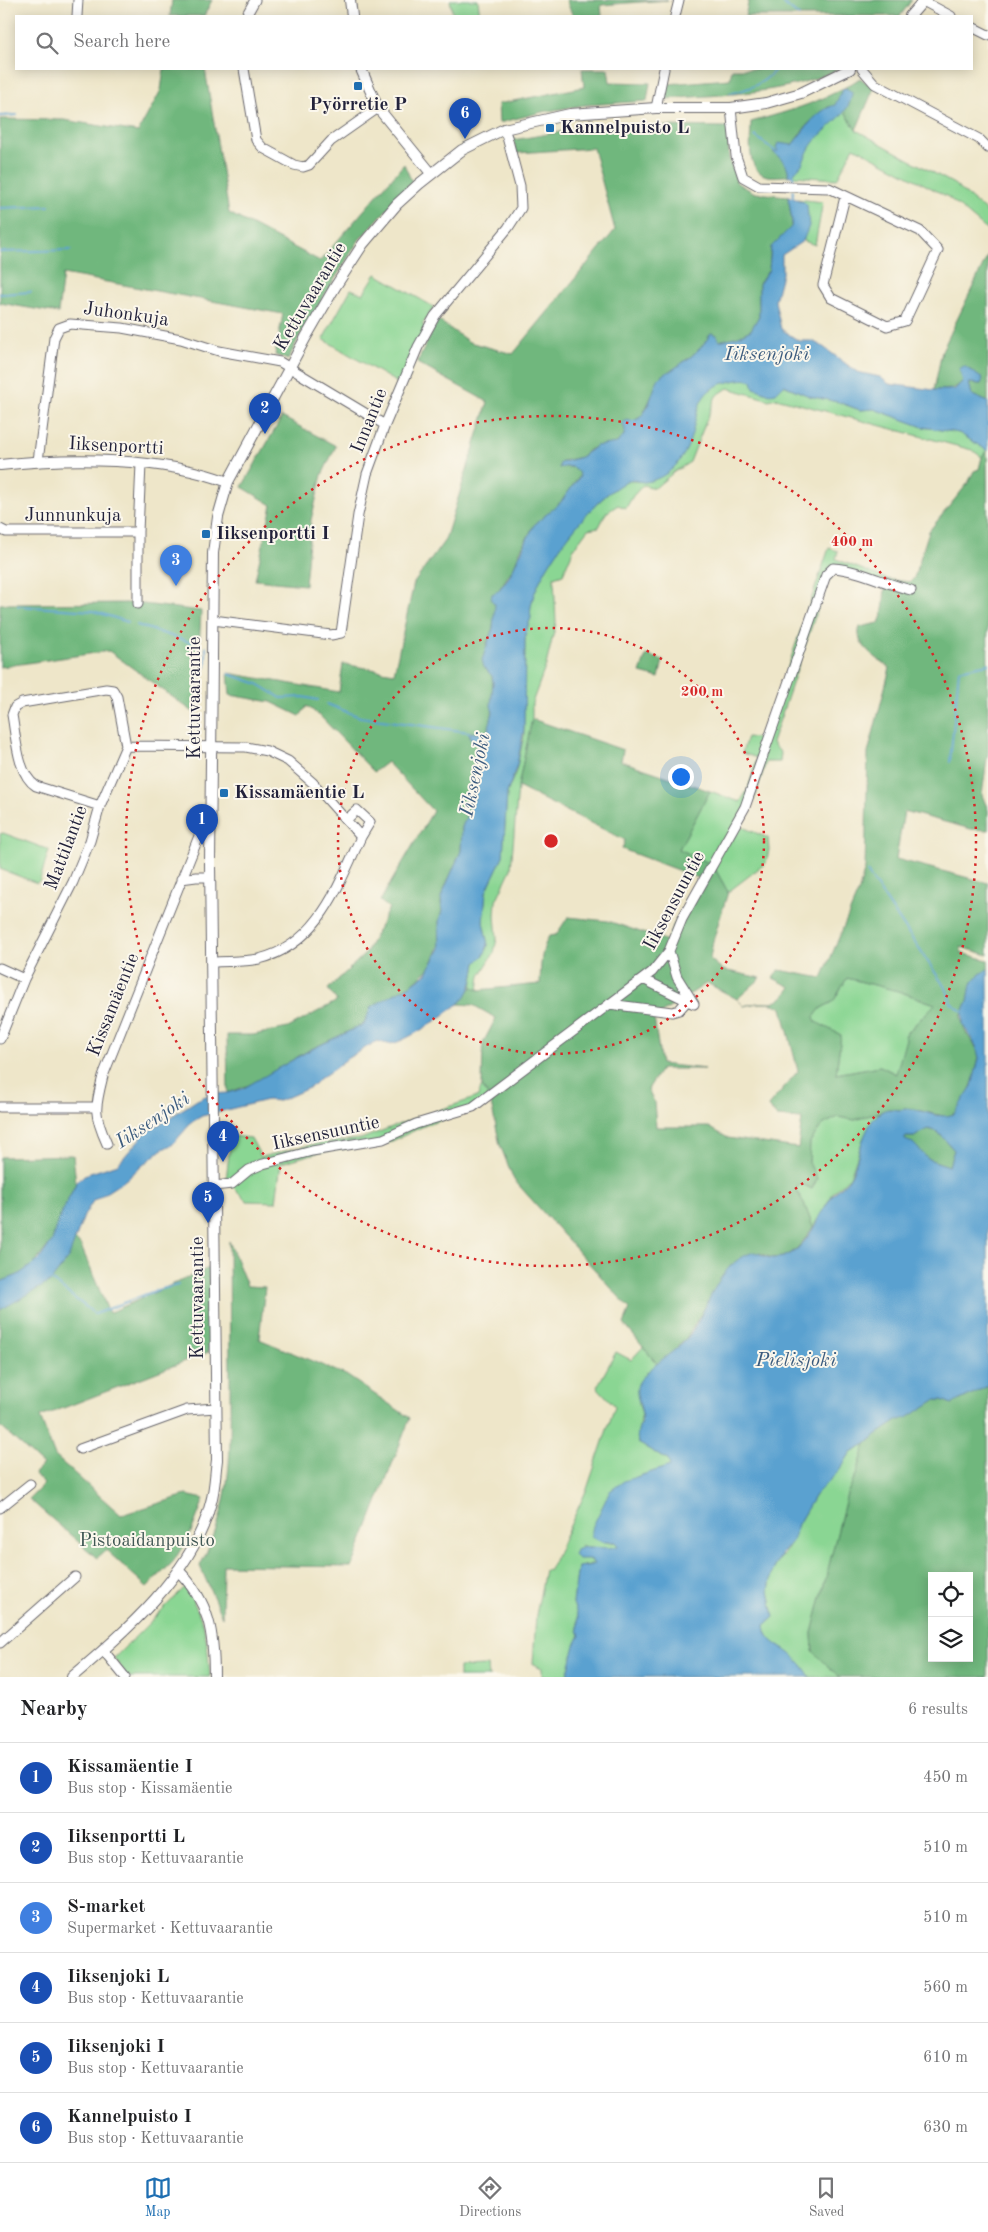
<!DOCTYPE html>
<meta charset="utf-8">
<style>
:root{--surface:#fff;--page:#f2f2f2;--text:#202124;--muted:#757577;--line:#e0e0e0;--accent:#1f6fb2}
body{margin:0;font-family:"Old Standard TT",serif;background:var(--page);color:var(--text)}
.controls{position:absolute;right:15px;bottom:15px;display:grid;overflow:hidden;border-radius:0px;box-shadow:0 2px 12px #0003}
.controls button{width:45px;height:45px;display:grid;place-items:center;padding:0;border:0;border-bottom:1px solid var(--line);background:var(--surface);color:var(--text);font:25px sans-serif}
.you{position:absolute;left:680px;top:776px;width:18px;height:18px;margin:-12px;border:4px solid #fff;border-radius:50%;background:#1a73e8;box-shadow:0 0 0 8px #1a73e833}
.badge{display:grid;place-items:center;width:32px;height:32px;border-radius:50%;background:var(--accent);color:#fff;font-size:16px;font-weight:700}
.pin{position:absolute;translate:-50% -41px;filter:drop-shadow(0 1px 2px #0008)}
.pin::after{content:'';position:absolute;top:26px;width:18px;height:15px;background:inherit;clip-path:polygon(0 0,100% 0,50% 100%)}
.list{margin:0;padding:0;list-style:none}
h2{display:flex;justify-content:space-between;align-items:center;height:65px;margin:0;padding:0 20px;font-size:21px}
h2 small{font-size:16px;font-weight:400;color:var(--muted)}
.list li{display:grid;grid-template-columns:32px 1fr auto;gap:15px;align-items:center;box-sizing:border-box;height:70px;padding:0 20px;border-top:1px solid var(--line)}
.list b{display:block;font-size:19px;white-space:nowrap}
.list p{margin:0;font-size:16px;white-space:nowrap;color:var(--muted)}
.list em{font-size:16px;font-style:normal;color:var(--muted)}
.icon{flex:none;width:28px;height:28px;fill:none;stroke:currentColor;stroke-width:2;stroke-linecap:round;stroke-linejoin:round}
.map{position:relative;flex:none;width:988px;height:1677px;overflow:hidden}
.search{position:absolute;background:var(--surface);box-shadow:0 2px 12px #0003;left:15px;right:15px;top:15px;height:55px;display:flex;align-items:center;gap:12px;box-sizing:border-box;padding:0 18px;border-radius:0px;color:var(--muted);font-size:19px}
.sheet{height:485px;background:var(--surface)}
nav{display:flex;justify-content:space-around;align-items:center;box-sizing:border-box;height:70px;border-top:1px solid var(--line);background:var(--surface);font-size:14px;color:var(--muted)}
nav a{display:grid;justify-items:center;gap:2px}
nav .on{color:var(--accent)}
.map>svg:first-child{display:block}
.green{fill:#8ad693;stroke:#567c67}
.forest{fill:#6fb77d;stroke:#486c5c;fill-rule:evenodd}
.water{fill:#5aa1d0;stroke:#3e6286;fill-rule:evenodd}
.lines{fill:none;stroke-linecap:round;stroke-linejoin:round}
.stream{stroke:#5aa1d0;stroke-width:2}
.minor-casing{stroke:#69676d;stroke-width:11}
.tertiary-casing{stroke:#69676d;stroke-width:12}
.minor{stroke:#fff;stroke-width:9}
.tertiary{stroke:#fff;stroke-width:10}
.ring{fill:none;stroke:#d62828;stroke-width:2.5;stroke-dasharray:2.5 5}
.poi-dot{fill:#1f6fb2;stroke:#fbf7ec;stroke-width:2}
.labels{text-anchor:middle;dominant-baseline:central;stroke-width:4;stroke-linejoin:round;paint-order:stroke}
.poi-label{font-size:19px;font-weight:bold;fill:#22223b;stroke:#fbf7ec;text-anchor:start}
.street-label{font-size:19px;fill:#22223b;stroke:#fbf7ec}
.park-label{font-size:19px;fill:#415855;stroke:#fbf7ec}
.water-label{font-size:20px;font-style:italic;fill:#3b5b7e;stroke:#fbf7ec}
.centre{fill:#d62828;stroke:#fbf7ec;stroke-width:2.5}
.ring-label{font-size:15px;text-anchor:middle;font-weight:bold;fill:#d62828;stroke:#fbf7ec;stroke-width:4;stroke-linejoin:round;paint-order:stroke}
</style>
<div class="map">
<svg width="988" height="1677" viewBox="0 0 988 1677">
<rect width="100%" height="100%" fill="#fbf7ec"/>
<filter id="ink" filterUnits="userSpaceOnUse"><feTurbulence type="fractalNoise" baseFrequency=".02" numOctaves="2"/><feDisplacementMap in="SourceGraphic" scale="10" xChannelSelector="R" yChannelSelector="G"/><feConvolveMatrix kernelMatrix="1 2 1 2 8 2 1 2 1" color-interpolation-filters="sRGB"/></filter>
<filter id="wash" filterUnits="userSpaceOnUse"><feTurbulence type="fractalNoise" baseFrequency=".0096" numOctaves="4" result="noise"/><feDisplacementMap in="SourceGraphic" scale="20" xChannelSelector="R" yChannelSelector="G"/><feGaussianBlur stdDeviation="1.12" result="paint"/><feColorMatrix in="noise" values="0 0 0 0 0 0 0 0 0 0 0 0 0 0 0 0 0 1.4 0 .05"/><feComposite in="paint" operator="in"/></filter>
<g filter="url(#wash)">
<rect width="100%" height="100%" fill="#eee6c9"/>
<path class="green" d="M450,0H478L480,16H453Z
M841,105L856,130L954,184L988,213V231L948,197L854,147L837,179L792,176L797,160Z
M797,199L823,202L815,245L804,241Z
M376,274L434,307L422,325L426,327L399,384L323,339L351,289L363,294Z
M740,379H747L776,393L783,385L809,396L838,402L860,410L874,409L923,427L959,433L987,450L982,457L972,450L776,398L769,400L728,388L716,396L690,462L674,472L655,488L643,485L633,496L626,508L618,505L606,513L599,527L588,529L574,548L563,574L554,577L556,623L546,665L532,703V719L518,787L511,869L496,901L495,916L497,938L494,953L480,976L478,990L472,987L476,963L487,950L488,945L483,922L486,892L503,856L507,793L516,771L524,736L525,639L527,628L531,618C523,584 595,495 626,482C631,480 636,482 641,481C654,480 665,476 675,466C694,446 693,399 711,388C719,382 731,381 740,379Z
M829,548L838,551L836,559L886,579L884,588L841,572L834,574L825,587L772,743L781,753L780,762H766L756,795L740,826L768,838L769,850L766,863L728,892L713,865L679,849L710,791L740,802L748,789L757,758L742,753L747,737L763,739Z
M3,833L49,850L40,880L37,883L0,869V834Z
M847,978L898,991L935,1004L904,1035L906,1039L897,1074L880,1066L836,1074L841,1035L815,1022L814,1017L821,1008L833,1002Z
M482,1086L490,1099L476,1110L426,1125L388,1143L316,1153L281,1163L276,1202L247,1201L226,1180L231,1136L251,1138L261,1157L315,1144L361,1139L415,1118L472,1099L478,1096Z
M880,1112L874,1119L863,1139L850,1177L833,1193L813,1227L804,1203L796,1190L800,1183L812,1189L817,1179L809,1163L810,1142L822,1125L838,1117L855,1120Z
M643,1347L658,1365L647,1372L638,1386L639,1405L642,1414L639,1425L638,1443L668,1460L671,1466L636,1477L597,1520L591,1530L608,1543L615,1542L619,1546L605,1549L581,1546L585,1558L590,1559L594,1564L578,1567L573,1603L578,1617V1630L580,1635L575,1646L567,1677H542V1668L533,1664L536,1615L545,1570L550,1569L587,1489L615,1406L597,1387L616,1352L631,1360Z
M866,1444L857,1473L847,1494L812,1633L813,1651L839,1677H810C805,1669 800,1662 792,1656C781,1646 766,1643 765,1625L774,1617L769,1590L772,1573L777,1563L793,1540L798,1524L815,1495L839,1471L851,1452Z
M185,1587C206,1621 207,1637 210,1677H128L114,1658Z
M488,1666L489,1677H459V1667Z"/>
<path class="forest" d="M172,0H212L204,16H170Z
M566,0H668L601,5L602,16H573Z
M749,0H912L900,16H745Z
M164,69H205L229,213L320,261L404,164L412,182L359,240L301,333L288,360L275,355L283,314L63,274L58,313L0,303V119L64,120L138,132L161,90Z
M582,69H608L610,82L650,83L647,101L585,105L542,112L499,123L498,104L584,87Z
M732,69H838C785,95 723,94 666,99L667,84L730,79Z
M860,78L874,88L856,130L841,105L828,107L807,125L792,145L788,176C781,176 774,177 767,176C745,170 751,139 751,122C790,111 826,101 860,78Z
M661,126L728,127L729,158L737,183L755,193L788,196L792,221L791,227L771,247L769,270L759,284V316L751,330L739,336L719,341L711,334L698,351L674,369L662,375L643,414L625,429L624,435L617,443L590,449L581,457L562,461L566,467C574,467 576,468 580,475L561,502L534,525L520,551L514,567L498,591L493,628L487,643L484,667L492,676C494,691 494,721 487,734L475,732L474,741L479,744L482,750L479,779L475,796L462,827L461,851L443,892L441,903L442,911L439,922L441,942L430,968L412,984L372,1007L364,1024L309,1050L254,1083L228,1093L227,1035H253L288,1028L337,1001L328,989L366,953L389,908L380,901L433,811L387,762L374,772L321,717L307,706L300,716L271,702L230,695L228,673L339,692L343,664L394,673L414,583L445,540L488,402L417,363L438,320L469,342L513,354L615,230L593,148L517,153L513,140L578,129Z
M988,255V402L972,395L969,383L981,384L978,376L969,369C960,388 956,390 934,390L942,351Z
M282,417L336,446L322,475L311,520L305,585L255,580L272,505L242,487Z
M987,450L988,751L982,795L988,810V830L971,829L904,811L896,859L988,883V955L961,947V953L988,960V969L979,975L961,1017L965,1031L979,1052C979,1071 966,1109 948,1117L908,1108L900,1110L889,1109L855,1120L838,1117L822,1125L810,1142L809,1163L817,1178L812,1189L800,1183L796,1190L804,1203L813,1227C800,1247 786,1267 760,1253L731,1265L685,1340L658,1365L624,1324L630,1309L514,1180L500,1145L490,1099L482,1086L483,1043L496,1018L473,1005L458,1004L472,987L478,990L540,984C541,965 540,953 549,936L556,935L568,917L608,921L667,941L672,928L701,879L622,849L625,840L518,787L532,719L623,750L621,761L710,791L679,849L713,865L728,892L713,941L710,959L723,970L761,978L737,999L744,1006C768,998 774,1012 791,987L773,978L779,970L822,978L859,890L865,868L868,753L890,668C878,659 853,644 860,627L879,623C886,608 883,594 886,579L910,582L914,578L929,531L968,483L974,471L979,469L982,457ZM847,978L898,991L935,1004L904,1036L906,1039L896,1074L880,1066L836,1074L841,1035L816,1022L814,1017L821,1008L833,1002ZM707,983L737,999L744,1006C757,1002 771,1001 782,1008L798,1071L768,1106L777,1117L802,1119L798,1148L728,1138L709,1127H656L654,1102L648,1089L661,1069H705L661,1064L654,1018Z
M135,603L201,611L196,714L109,651L0,667V604Z
M646,655L663,660L659,678L640,673Z
M928,1129L938,1132L954,1150L949,1166L928,1159L905,1140V1137H914Z
M73,1155L76,1183L59,1219L52,1241L34,1264L18,1275L0,1282V1157Z
M75,1239L81,1246L109,1313L209,1268V1352L40,1417L55,1456L121,1515L186,1495L204,1499L190,1535L173,1562L147,1587L106,1550L97,1558L29,1499L44,1484L34,1473L43,1465L0,1426V1308L51,1279L61,1269V1260Z
M229,1241L247,1286L265,1287L259,1339L346,1375L410,1418L352,1567L223,1565L222,1617L200,1566C235,1499 230,1450 230,1378C230,1332 229,1287 229,1241Z
M988,1386V1677H839L813,1651L812,1633L847,1494L857,1473L866,1444L876,1435L897,1421L935,1400H942L952,1404ZM932,1576H969V1658H932Z"/>
<path class="water" d="M846,88L852,92C852,113 825,128 813,143C808,149 806,157 802,164C799,169 795,170 793,176H788C790,165 781,159 773,152L778,151L776,148L778,143L792,145C804,131 816,110 835,105L843,89Z
M788,196L804,202L807,205L809,226L803,241L782,255V274L775,301L781,329L799,341H812L822,346L857,372L880,377L889,384L934,390H948L955,389L963,381L959,369L964,366L983,379L981,384L969,383L972,395L988,402V451L959,433L923,427L874,409L860,410L838,402L809,396L784,385L776,393L770,394L754,388L752,381C744,378 737,380 729,382C694,389 699,416 689,443C682,463 666,479 645,482C641,482 637,481 633,480C626,480 619,486 613,490C587,507 524,586 531,618L527,628L525,639L524,729L517,765L507,793L503,856L486,892L483,922L488,945L484,955L476,963C474,975 473,985 466,996C459,1007 401,1046 388,1044C384,1043 382,1042 377,1041L348,1058L334,1069L319,1079L311,1087L286,1098L279,1101L267,1100L202,1116L192,1122L173,1144L161,1150L124,1181L93,1201L84,1216L68,1259L50,1282L0,1310V1282L18,1275L39,1260L52,1241L59,1219L76,1183L84,1175L118,1164L144,1134L197,1100L210,1094L228,1093L242,1089L310,1050L358,1027L364,1024L371,1007L412,984L427,973L440,948L439,922L442,911L441,897L461,851L462,827L475,796L479,779L482,750L479,744L470,738L469,732L487,734L493,712L491,706L493,682L492,676L484,667L482,660L493,628L495,604L491,600L492,594L498,591L509,577L534,525L561,502L580,476C575,465 569,466 559,468L560,463L581,457L596,446L617,443L624,435L625,429L622,423L627,420C648,426 651,390 659,378C663,373 670,372 675,368C690,358 702,349 711,333L716,335L719,341L739,336L751,330L759,316V284L769,270L771,247L791,227L792,221Z
M988,969V1386L952,1404L942,1400H935L909,1417L897,1421L876,1435L866,1444L851,1452L839,1471L815,1495L798,1524L793,1540L782,1553L772,1573L769,1590L774,1617L765,1625C766,1642 780,1645 791,1654C799,1661 805,1668 810,1677H567L575,1645L580,1635L578,1630V1617L573,1603L578,1567L587,1566L594,1564L590,1559H578L574,1555L576,1550C587,1543 604,1551 618,1546L615,1542H602L591,1537V1530L610,1491L624,1481L670,1466L668,1460L638,1443C635,1430 643,1424 642,1414C641,1405 634,1394 638,1384C644,1371 671,1354 683,1343C709,1315 713,1264 754,1252C760,1253 766,1258 771,1258C803,1261 816,1220 830,1199C836,1189 847,1185 852,1174C859,1157 864,1123 881,1112C887,1108 892,1109 899,1110C903,1110 906,1108 910,1109C924,1110 940,1120 954,1114L972,1086L979,1058L976,1046L963,1025V1012L968,1001L971,984L979,975ZM928,1129L938,1132L954,1150L949,1166L928,1159L913,1143L905,1140V1137H914Z"/>
<g class="lines">
<path class="stream" d="M779,0L799,16
M730,93C748,90 765,83 776,69
M0,116L17,115
M755,136L775,151
M793,183V173
M793,197V190
M0,208L49,206
M0,252L71,250
M0,294L31,292
M18,606L93,611L128,622
M137,625L196,644
M206,647V667
M217,671H219
M229,674L258,684L281,698L303,697L318,700
M327,704L360,717L469,732
M950,762L959,670L988,664
M867,872L947,990L951,1003L963,1012
M51,1280L95,1314L157,1290L178,1285"/>
</g>
</g>
<g filter="url(#ink)">
<g class="lines">
<defs>
<path id="minor" d="M923,1L951,16
M77,16L78,0
M246,16L255,0
M675,16L679,0
M972,27L988,35
M244,69L256,140L263,148L294,165L303,167L309,165L331,141L378,108
M862,69L875,84L979,139L988,148
M656,108L664,69
M731,108L736,156L743,177L759,186L829,188L920,231L938,250L905,321L887,326L831,298L823,285L845,197
M38,461L54,338L59,328L70,324L122,328L181,339L219,351L280,362L385,425
M0,529L6,532H138L141,464
M138,604V532
M213,620L331,635L341,633L358,515L367,474L385,425L418,347L435,316L508,228L521,208L520,186L507,137L504,129
M100,806L36,786C17,774 16,736 12,715L15,707L22,703L106,689L113,690L117,697L126,746
M346,820L357,810L370,822L361,837
M181,879L196,877H210
M669,951L677,977L694,1004
M0,968L24,979
M643,979L692,1003
M609,1004L672,1012L679,1010L687,1001
M0,1039L24,979L73,882L90,841L100,806L126,746L246,747L267,751L288,761L313,783L361,837C338,886 318,945 259,959C244,962 228,961 213,962
M0,1107H95
M107,1144C93,1113 95,1108 103,1076L201,831
M214,1186L232,1184L249,1170L263,1164L312,1151L383,1139L416,1124L473,1107L652,972L669,951L682,919L745,807L826,575L833,568C860,570 885,584 911,590
M80,1449L187,1410L216,1408
M0,1508L30,1484
M0,1643L75,1577
M103,1650L125,1677"/>
<path id="tertiary" d="M350,0L352,16
M910,16L924,0
M361,69L378,108L431,173
M0,465C69,457 162,457 228,482
M178,1570C210,1603 214,1633 214,1677
M72,1677C125,1632 194,1573 211,1502C215,1488 215,1474 217,1460L210,864L213,553L218,517L228,482L306,337L335,287L363,244L397,204L419,184L462,150L504,129L570,114L656,108H731L766,103L801,93L850,69"/>
</defs>
<use href="#minor" class="minor-casing"/>
<use href="#tertiary" class="tertiary-casing"/>
<use href="#minor" class="minor"/>
<use href="#tertiary" class="tertiary"/>
</g>
</g>
<g class="ring">
<circle cx="551" cy="841" r="213"/>
<circle cx="551" cy="841" r="425"/>
</g>
<g class="poi-dot">
<rect x="353" y="81" width="10" height="10" rx="2.5"/>
<rect x="545" y="123" width="10" height="10" rx="2.5"/>
<rect x="201" y="529" width="10" height="10" rx="2.5"/>
<rect x="219" y="788" width="10" height="10" rx="2.5"/>
</g>
<g class="labels">
<g class="poi-label">
<text x="358" y="105" text-anchor="middle">Pyörretie P</text>
<text x="560" y="128">Kannelpuisto L</text>
<text x="216" y="534">Iiksenportti I</text>
<text x="234" y="793">Kissamäentie L</text>
</g>
<g class="street-label">
<text transform="translate(311 297) rotate(-59)">Kettuvaarantie</text>
<text transform="translate(126 315) rotate(8)">Juhonkuja</text>
<text transform="translate(370 421) rotate(-68)">Innantie</text>
<text transform="translate(116 447) rotate(3)">Iiksenportti</text>
<text x="73" y="516">Junnunkuja</text>
<text transform="translate(195 698) rotate(-90)">Kettuvaarantie</text>
<text transform="translate(67 848) rotate(-69)">Mattilantie</text>
<text transform="translate(675 901) rotate(-62)">Iiksensuuntie</text>
<text transform="translate(114 1005) rotate(-68)">Kissamäentie</text>
<text transform="translate(326 1134) rotate(-12)">Iiksensuuntie</text>
<text transform="translate(198 1298) rotate(-90)">Kettuvaarantie</text>
</g>
<g class="park-label">
<text x="147" y="1541">Pistoaidanpuisto</text>
</g>
<g class="water-label">
<text x="767" y="355">Iiksenjoki</text>
<text transform="translate(476 775) rotate(-78)">Iiksenjoki</text>
<text transform="translate(153 1121) rotate(-34)">Iiksenjoki</text>
<text x="796" y="1361">Pielisjoki</text>
</g>
</g>
<circle cx="551" cy="841" r="8" class="centre"/>
<g class="ring-label">
<text x="852" y="546">400 m</text>
<text x="702" y="696">200 m</text>
</g>
</svg>
<div class="controls">
<button><svg class="icon" aria-label="locate" viewBox="0 0 24 24"><circle cx="12" cy="12" r="6"/><path d="M12 2v4M12 18v4M2 12h4M18 12h4"/></svg></button>
<button><svg class="icon" aria-label="layers" viewBox="0 0 24 24"><path d="M12 4l9 5-9 5-9-5zM3 14l9 5 9-5"/></svg></button>
</div>
<div class="you"></div>
<div class="pin badge" style="left:202px;top:845px;background:#1a4fb4">1</div>
<div class="pin badge" style="left:265px;top:434px;background:#1a4fb4">2</div>
<div class="pin badge" style="left:176px;top:586px;background:#3f7fe0">3</div>
<div class="pin badge" style="left:223px;top:1162px;background:#1a4fb4">4</div>
<div class="pin badge" style="left:208px;top:1223px;background:#1a4fb4">5</div>
<div class="pin badge" style="left:465px;top:139px;background:#1a4fb4">6</div>
<div class="search"><svg class="icon" aria-label="search" viewBox="0 0 24 24"><circle cx="10" cy="10" r="6"/><path d="M15 15l6 6"/></svg>Search here</div>
</div>
<section class="sheet">
<h2>Nearby<small>6 results</small></h2>
<ul class="list">
<li><span class="badge" style="background:#1a4fb4">1</span><div><b>Kissamäentie I</b><p>Bus stop · Kissamäentie</p></div><em>450 m</em></li>
<li><span class="badge" style="background:#1a4fb4">2</span><div><b>Iiksenportti L</b><p>Bus stop · Kettuvaarantie</p></div><em>510 m</em></li>
<li><span class="badge" style="background:#3f7fe0">3</span><div><b>S-market</b><p>Supermarket · Kettuvaarantie</p></div><em>510 m</em></li>
<li><span class="badge" style="background:#1a4fb4">4</span><div><b>Iiksenjoki L</b><p>Bus stop · Kettuvaarantie</p></div><em>560 m</em></li>
<li><span class="badge" style="background:#1a4fb4">5</span><div><b>Iiksenjoki I</b><p>Bus stop · Kettuvaarantie</p></div><em>610 m</em></li>
<li><span class="badge" style="background:#1a4fb4">6</span><div><b>Kannelpuisto I</b><p>Bus stop · Kettuvaarantie</p></div><em>630 m</em></li>
</ul>
</section>
<nav>
<a class="on"><svg class="icon" aria-label="map" viewBox="0 0 24 24"><path d="M3 6l6-2 6 2 6-2v14l-6 2-6-2-6 2zM9 4v14M15 6v14"/></svg>Map</a>
<a><svg class="icon" aria-label="directions" viewBox="0 0 24 24"><path d="M12 3l9 9-9 9-9-9zM9 14v-3h6M13 9l2 2-2 2"/></svg>Directions</a>
<a><svg class="icon" aria-label="saved" viewBox="0 0 24 24"><path d="M7 4h10v16l-5-4-5 4z"/></svg>Saved</a>
</nav>
